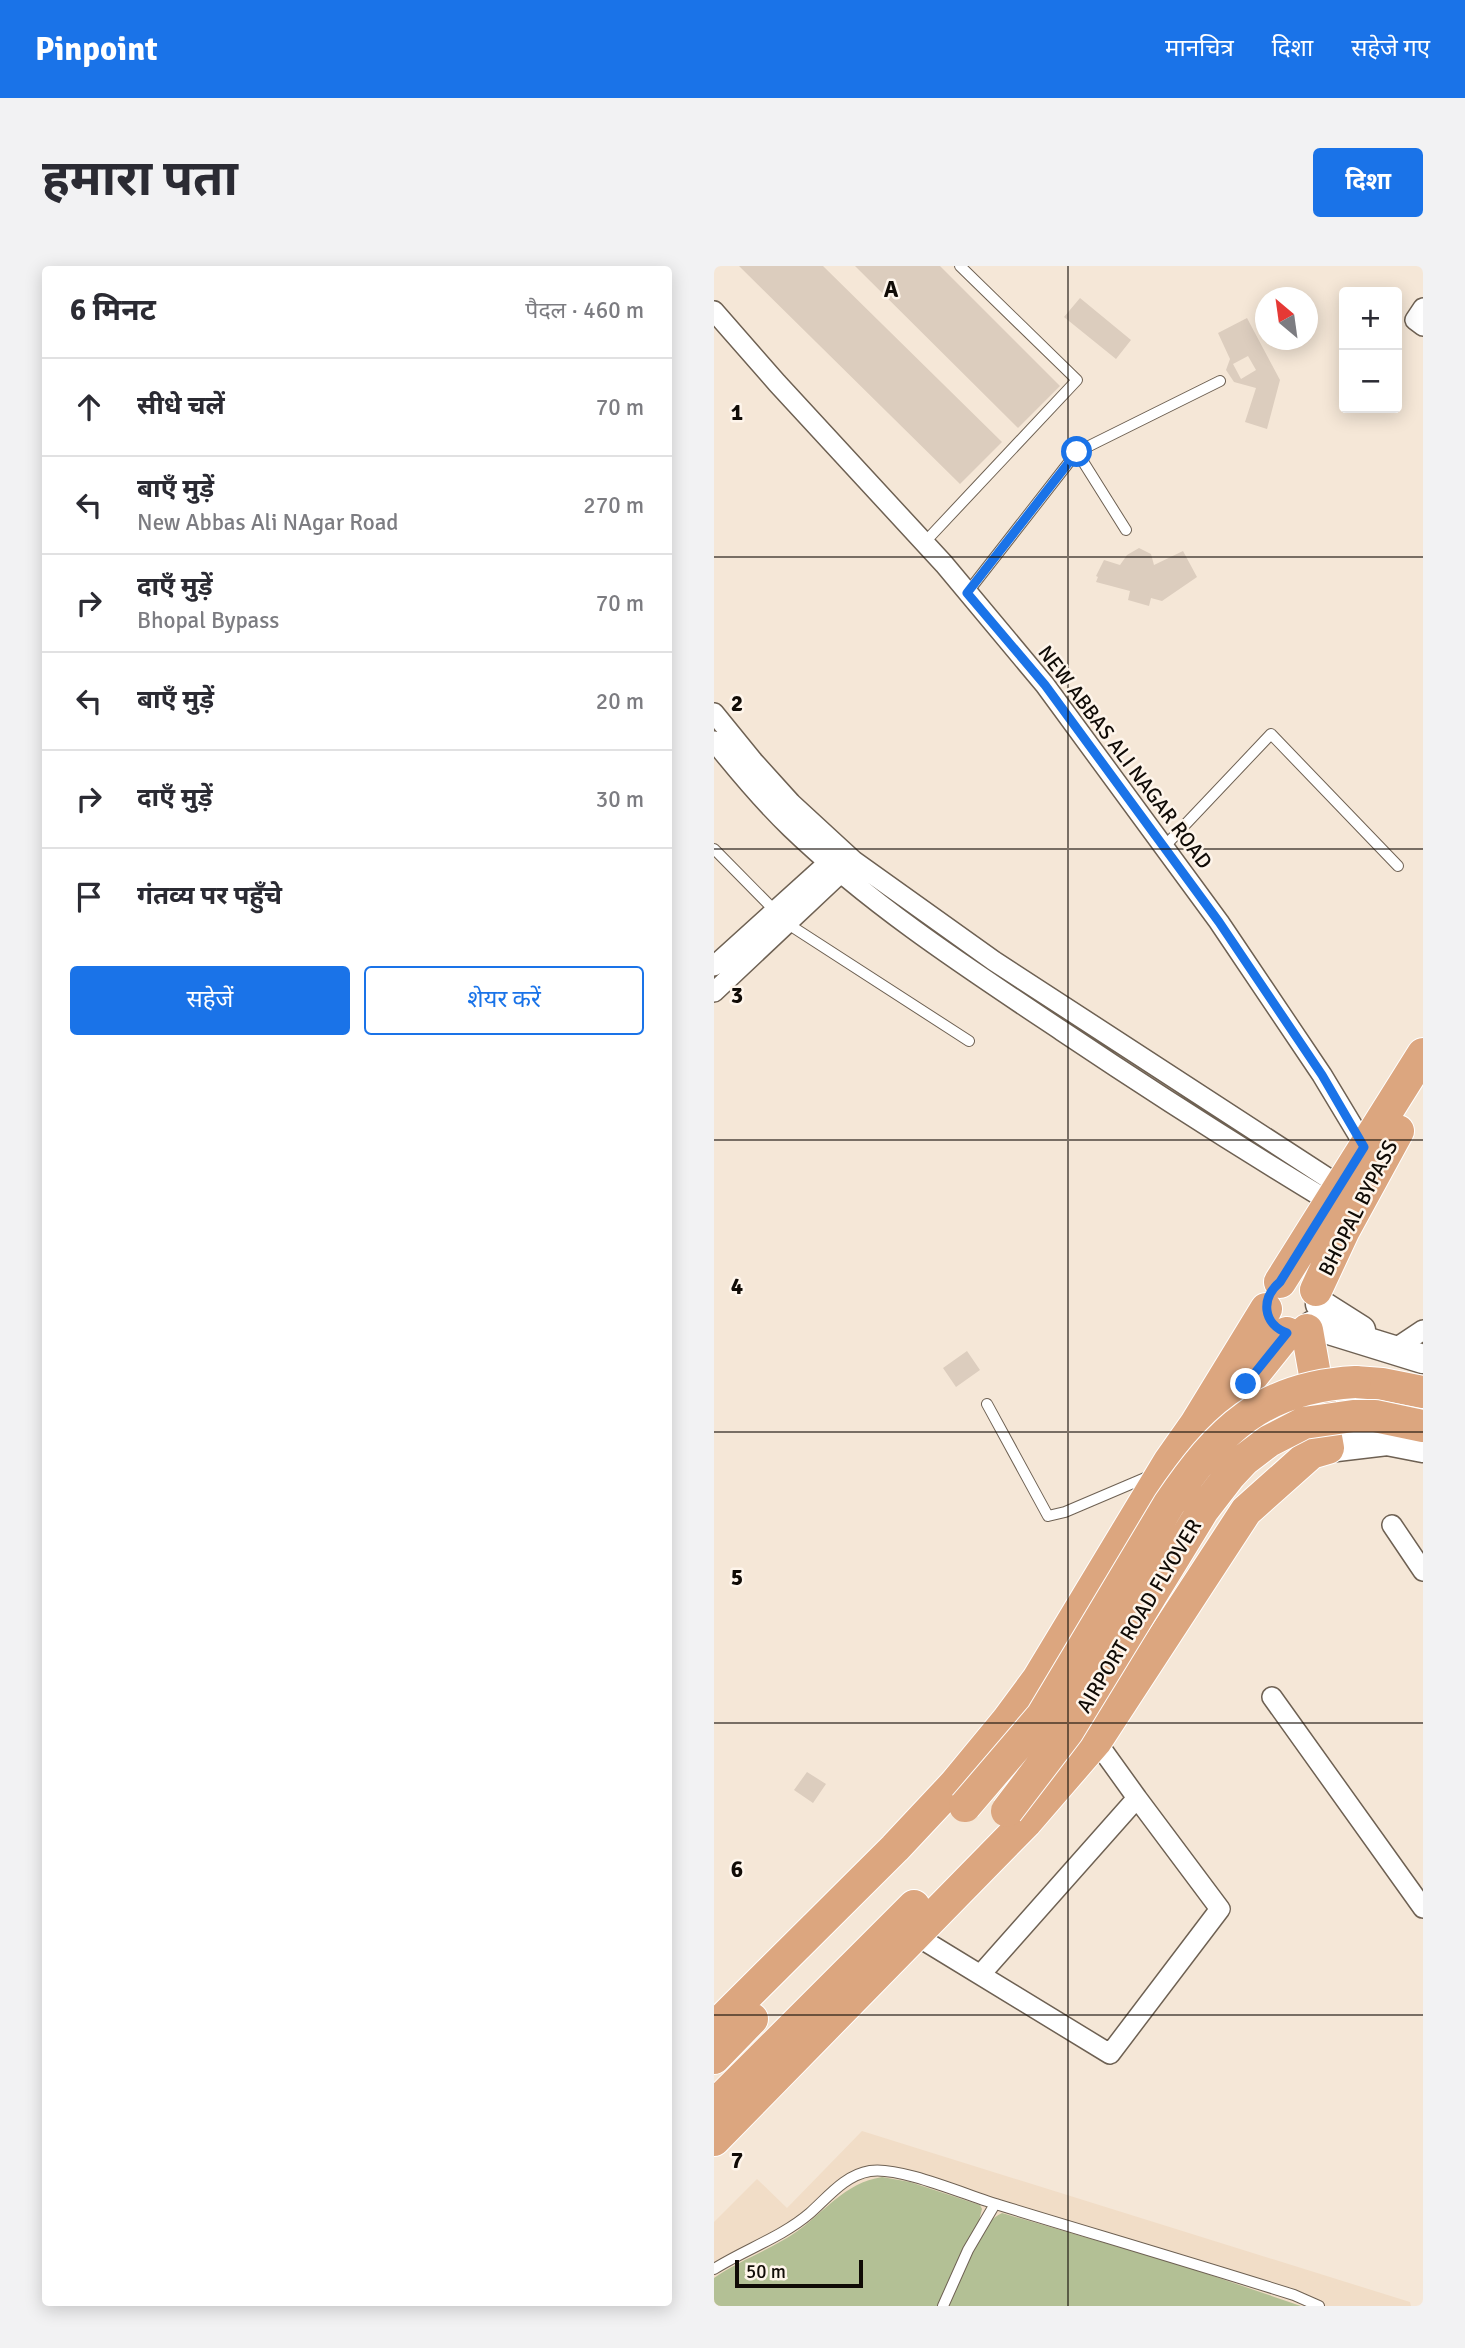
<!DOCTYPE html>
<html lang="hi">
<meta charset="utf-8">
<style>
:root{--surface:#fff;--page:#f2f2f3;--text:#2b2b33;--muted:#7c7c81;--line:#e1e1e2;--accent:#1a73e8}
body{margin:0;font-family:Signika,"Noto Sans Devanagari",sans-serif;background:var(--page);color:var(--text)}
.controls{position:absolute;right:21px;top:21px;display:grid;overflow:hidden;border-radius:7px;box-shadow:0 4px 18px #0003}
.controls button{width:63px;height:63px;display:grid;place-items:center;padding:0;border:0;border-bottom:2px solid var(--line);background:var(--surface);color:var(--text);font:35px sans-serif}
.compass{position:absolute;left:541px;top:21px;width:63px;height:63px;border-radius:50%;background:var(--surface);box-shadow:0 4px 18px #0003;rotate:331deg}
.scale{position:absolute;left:21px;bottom:18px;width:128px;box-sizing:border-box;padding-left:7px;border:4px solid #100b06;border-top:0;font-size:19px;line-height:24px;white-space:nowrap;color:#100b06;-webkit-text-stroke:5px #fef5eb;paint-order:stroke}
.stop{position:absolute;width:21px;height:21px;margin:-16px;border:5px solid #1a73e8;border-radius:50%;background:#fff}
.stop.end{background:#1a73e8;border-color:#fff;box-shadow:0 2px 7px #0008}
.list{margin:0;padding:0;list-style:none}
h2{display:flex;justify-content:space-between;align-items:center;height:91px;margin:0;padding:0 28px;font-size:30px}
h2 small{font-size:23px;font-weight:400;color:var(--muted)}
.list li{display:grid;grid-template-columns:46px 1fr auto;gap:21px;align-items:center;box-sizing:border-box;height:98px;padding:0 28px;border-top:2px solid var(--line)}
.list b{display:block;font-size:26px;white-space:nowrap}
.list p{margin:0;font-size:23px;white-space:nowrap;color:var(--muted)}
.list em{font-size:23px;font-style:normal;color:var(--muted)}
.actions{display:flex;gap:14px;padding:21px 28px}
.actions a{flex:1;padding:16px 0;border:2px solid var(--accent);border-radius:7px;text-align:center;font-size:24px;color:var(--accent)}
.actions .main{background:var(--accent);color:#fff}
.icon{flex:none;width:38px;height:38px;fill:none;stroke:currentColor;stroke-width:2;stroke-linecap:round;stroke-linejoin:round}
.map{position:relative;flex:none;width:709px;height:2040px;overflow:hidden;border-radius:7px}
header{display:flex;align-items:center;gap:42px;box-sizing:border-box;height:98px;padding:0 35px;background:var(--accent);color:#fff}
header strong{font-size:33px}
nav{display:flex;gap:38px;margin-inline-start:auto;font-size:24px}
.intro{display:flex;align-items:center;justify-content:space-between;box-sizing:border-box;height:168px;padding:0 42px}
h1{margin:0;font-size:49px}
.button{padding:18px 32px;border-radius:7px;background:var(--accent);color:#fff;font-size:24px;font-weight:700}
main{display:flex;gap:42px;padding:0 42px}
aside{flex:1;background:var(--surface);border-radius:7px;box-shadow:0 4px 18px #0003}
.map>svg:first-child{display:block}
.built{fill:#f1ddc7}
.green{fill:#b3c095}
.building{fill:#dccdbe;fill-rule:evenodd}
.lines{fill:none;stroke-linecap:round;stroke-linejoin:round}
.lane-casing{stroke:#6e6153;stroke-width:12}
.street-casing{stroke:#6e6153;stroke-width:22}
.secondary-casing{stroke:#6e6153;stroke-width:31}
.primary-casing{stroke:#fff;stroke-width:34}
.lane{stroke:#fff;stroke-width:10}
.street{stroke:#fff;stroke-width:19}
.secondary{stroke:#fff;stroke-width:28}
.primary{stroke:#dca67f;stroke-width:32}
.primary-bridge-casing{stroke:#fff;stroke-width:34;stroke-linecap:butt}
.primary-bridge{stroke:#dca67f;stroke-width:32}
.route{stroke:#1a73e8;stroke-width:9}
.grid{fill:none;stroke:#100b06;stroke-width:2;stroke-opacity:0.55}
.labels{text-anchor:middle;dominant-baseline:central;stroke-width:5;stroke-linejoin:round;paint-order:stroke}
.street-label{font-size:21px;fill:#100b06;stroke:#fef5eb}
.grid-label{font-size:23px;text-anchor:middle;font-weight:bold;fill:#100b06;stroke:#fef5eb;stroke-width:5;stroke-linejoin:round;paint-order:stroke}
</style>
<header>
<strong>Pinpoint</strong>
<nav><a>मानचित्र</a><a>दिशा</a><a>सहेजे गए</a></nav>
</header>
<div class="intro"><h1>हमारा पता</h1><a class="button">दिशा</a></div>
<main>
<aside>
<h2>6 मिनट<small>पैदल · 460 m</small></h2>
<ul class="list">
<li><svg class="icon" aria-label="ahead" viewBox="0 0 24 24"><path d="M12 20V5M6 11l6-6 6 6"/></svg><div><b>सीधे चलें</b></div><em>70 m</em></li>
<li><svg class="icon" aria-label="left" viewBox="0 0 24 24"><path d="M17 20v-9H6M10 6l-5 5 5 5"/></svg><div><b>बाएँ मुड़ें</b><p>New Abbas Ali NAgar Road</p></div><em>270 m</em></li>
<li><svg class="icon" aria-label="right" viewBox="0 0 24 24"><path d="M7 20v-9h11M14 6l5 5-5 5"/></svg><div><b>दाएँ मुड़ें</b><p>Bhopal Bypass</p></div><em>70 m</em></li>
<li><svg class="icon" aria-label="left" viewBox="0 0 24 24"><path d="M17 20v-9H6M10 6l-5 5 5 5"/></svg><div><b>बाएँ मुड़ें</b></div><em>20 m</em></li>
<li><svg class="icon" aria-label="right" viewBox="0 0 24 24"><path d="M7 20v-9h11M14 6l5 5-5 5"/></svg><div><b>दाएँ मुड़ें</b></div><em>30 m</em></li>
<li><svg class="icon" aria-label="arrive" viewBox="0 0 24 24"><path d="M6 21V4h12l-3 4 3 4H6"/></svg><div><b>गंतव्य पर पहुँचे</b></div></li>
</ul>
<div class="actions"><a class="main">सहेजें</a><a>शेयर करें</a></div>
</aside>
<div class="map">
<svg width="709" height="2040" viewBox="0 0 709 2040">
<rect width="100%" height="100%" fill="#f5e7d7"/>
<path class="built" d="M148,1865L696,2036L697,2040H0V1956L43,1913L73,1942Z"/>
<path class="green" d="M168,1911L196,1916L266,1939L268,1943L265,1955L226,2040H0V2012C26,1994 56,1984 82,1966C111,1946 130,1917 168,1911Z
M288,1947L470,2000L587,2040H234C245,2015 263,1958 288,1947Z"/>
<path class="building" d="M25,0H109L288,176L246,218Z
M141,0H226L346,120L304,162Z
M366,32L417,74L402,93L350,51Z
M533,52L566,114L553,163L531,156L542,122L520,116L512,104L516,93L504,67ZM534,90L542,104L527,113L519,98Z
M425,282L437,288L440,299L469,285L483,311L448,335L437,332L435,340L414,334L416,325L382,316L384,311L382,310L390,294L406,299L413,289Z
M253,1085L266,1104L242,1121L229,1102Z
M93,1506L112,1518L99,1537L80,1524Z"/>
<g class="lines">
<defs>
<path id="lane" d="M363,186L412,264
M210,277L363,114L246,0
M253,327L363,186L506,115
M450,581L557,468L684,600
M0,583L74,658L255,775
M273,1138L334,1250L351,1246L438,1209
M0,2003C32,1983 68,1971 96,1947C114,1931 131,1909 156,1905C186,1900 254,1930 285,1939C383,1969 482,1998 580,2029L605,2040
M229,2040L254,1984L281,1938"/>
<path id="street" d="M709,42L701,54L709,60
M0,45L63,117L230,298L331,419L505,656L608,809L655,887
M0,447L39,495L77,537L140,595L280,695L626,920
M0,475C24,505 49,535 77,562C158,640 255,703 348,765C436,824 525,881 616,936
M0,700L124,588
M0,726L137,597
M679,1084L709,1064
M678,1259L709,1305
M558,1431L709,1642
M201,1669L396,1788L506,1643L423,1532
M267,1708L423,1532L382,1475"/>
<path id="secondary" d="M606,1038L647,1064
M599,1059L709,1093
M614,1182L673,1175L709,1182"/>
<path id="primary" d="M566,1016L709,788
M602,1024L630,964L684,865
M641,1116L668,1118L709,1126
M501,1143L532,1118L573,1067
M0,1762L181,1582L241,1518L293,1455L324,1413L455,1196L481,1159L552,1043
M0,1792L38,1753
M0,1840L200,1640
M0,1874L312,1556L382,1475L532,1245L597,1187L614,1182L593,1064"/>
</defs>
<use href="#lane" class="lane-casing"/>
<use href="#street" class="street-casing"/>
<use href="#secondary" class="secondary-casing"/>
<use href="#primary" class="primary-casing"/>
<use href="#lane" class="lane"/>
<use href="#street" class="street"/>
<use href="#secondary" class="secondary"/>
<use href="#primary" class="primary"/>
<defs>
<path id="primary-bridge" d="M251,1540L328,1450L455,1238C505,1164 548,1121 641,1116
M293,1545L354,1465L489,1244L516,1209L530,1194L555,1175L590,1157L639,1150H661L709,1160"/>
</defs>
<use href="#primary-bridge" class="primary-bridge-casing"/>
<use href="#primary-bridge" class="primary-bridge"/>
</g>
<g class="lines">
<path class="route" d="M363,186L253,327L331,419L505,656L608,809L650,881L566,1016C546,1033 549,1058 573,1067L532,1118"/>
</g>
<path class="grid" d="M354,0V2040M0,291H709M0,583H709M0,874H709M0,1166H709M0,1457H709M0,1749H709"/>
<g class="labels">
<g class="street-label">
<text transform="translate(411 491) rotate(53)">NEW ABBAS ALI NAGAR ROAD</text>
<text transform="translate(644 942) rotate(-63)">BHOPAL BYPASS</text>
<text transform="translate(425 1350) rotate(-59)">AIRPORT ROAD FLYOVER</text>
</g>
</g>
<g class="grid-label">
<text x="177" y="31">A</text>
<text x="23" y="154">1</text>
<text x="23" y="445">2</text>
<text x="23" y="737">3</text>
<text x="23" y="1028">4</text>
<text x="23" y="1319">5</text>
<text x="23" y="1611">6</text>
<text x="23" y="1902">7</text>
</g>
</svg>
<div class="controls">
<button>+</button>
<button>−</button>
</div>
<svg class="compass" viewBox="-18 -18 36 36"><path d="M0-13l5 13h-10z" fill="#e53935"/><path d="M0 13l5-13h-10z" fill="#7c7c81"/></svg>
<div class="scale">50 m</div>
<div class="stop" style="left:363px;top:186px"></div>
<div class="stop end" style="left:532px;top:1118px"></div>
</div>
</main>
